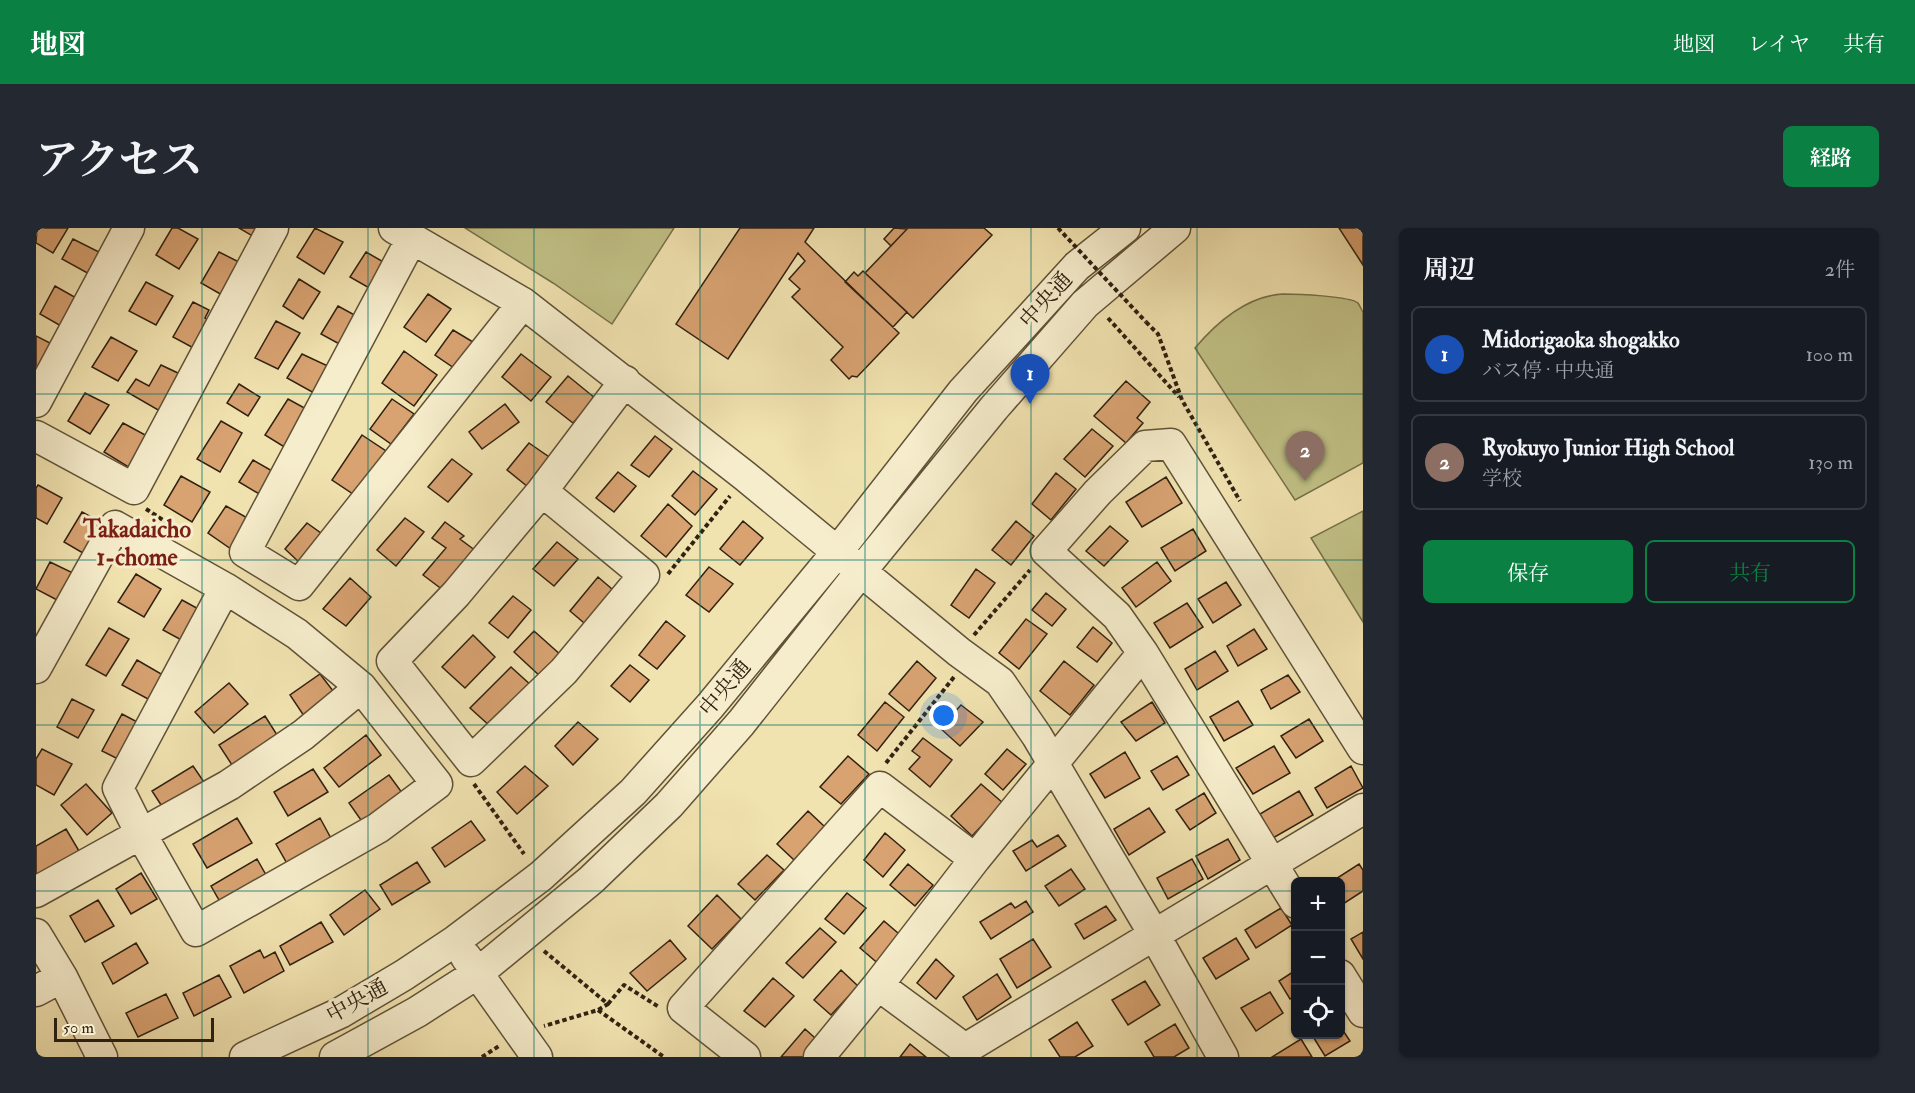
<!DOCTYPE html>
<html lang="ja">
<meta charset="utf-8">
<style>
:root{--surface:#171b24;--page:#242831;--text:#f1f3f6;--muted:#9ea1a6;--line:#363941;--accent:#0b8043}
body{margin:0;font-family:"IM FELL Double Pica","Noto Serif JP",serif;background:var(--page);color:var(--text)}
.controls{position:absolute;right:18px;bottom:18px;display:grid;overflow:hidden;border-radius:9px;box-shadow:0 2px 4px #0004}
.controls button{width:54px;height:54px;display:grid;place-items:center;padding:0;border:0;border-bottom:2px solid var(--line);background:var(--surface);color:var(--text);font:30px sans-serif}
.scale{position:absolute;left:18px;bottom:15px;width:160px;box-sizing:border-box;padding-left:6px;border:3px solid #302111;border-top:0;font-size:16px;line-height:21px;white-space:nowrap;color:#302111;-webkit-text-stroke:4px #f6edcc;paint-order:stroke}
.you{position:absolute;left:908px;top:488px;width:21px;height:21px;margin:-15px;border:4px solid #fff;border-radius:50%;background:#1a73e8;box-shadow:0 0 0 9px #1a73e833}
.badge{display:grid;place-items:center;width:39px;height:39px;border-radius:50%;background:var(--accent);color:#fff;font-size:20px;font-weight:700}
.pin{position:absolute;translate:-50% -50px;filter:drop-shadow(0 2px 3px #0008)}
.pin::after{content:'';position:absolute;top:32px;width:21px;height:18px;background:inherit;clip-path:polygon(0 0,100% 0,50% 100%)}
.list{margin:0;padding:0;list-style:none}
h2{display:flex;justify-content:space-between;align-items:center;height:78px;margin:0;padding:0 24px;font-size:26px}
h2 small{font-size:20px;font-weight:400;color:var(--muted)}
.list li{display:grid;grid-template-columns:39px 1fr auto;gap:18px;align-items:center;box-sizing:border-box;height:96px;margin:0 12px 12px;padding:0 12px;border:2px solid var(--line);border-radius:9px}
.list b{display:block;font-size:22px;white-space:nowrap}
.list p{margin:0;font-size:20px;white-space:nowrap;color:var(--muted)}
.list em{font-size:20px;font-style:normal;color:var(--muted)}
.actions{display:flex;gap:12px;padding:18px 24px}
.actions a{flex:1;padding:14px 0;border:2px solid var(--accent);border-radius:9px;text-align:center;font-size:21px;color:var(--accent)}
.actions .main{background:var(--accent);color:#fff}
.icon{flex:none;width:33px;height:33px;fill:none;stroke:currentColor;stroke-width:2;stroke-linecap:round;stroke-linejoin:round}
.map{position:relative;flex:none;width:1327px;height:829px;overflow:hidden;border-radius:9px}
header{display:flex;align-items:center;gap:36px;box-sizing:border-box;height:84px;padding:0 30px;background:var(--accent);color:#fff}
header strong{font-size:28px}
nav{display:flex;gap:33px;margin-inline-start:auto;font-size:21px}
.intro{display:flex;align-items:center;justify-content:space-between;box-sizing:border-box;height:144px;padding:0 36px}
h1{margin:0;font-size:42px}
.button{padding:15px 27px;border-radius:9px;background:var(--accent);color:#fff;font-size:21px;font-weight:700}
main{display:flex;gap:36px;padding:0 36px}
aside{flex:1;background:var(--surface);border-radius:9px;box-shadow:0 2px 4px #0004}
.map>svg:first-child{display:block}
.green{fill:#c1c186;stroke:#78714c;stroke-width:1.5}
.building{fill:#d8a271;stroke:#302111;stroke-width:1.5}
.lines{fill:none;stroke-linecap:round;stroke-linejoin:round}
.minor-casing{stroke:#605239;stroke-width:33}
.path{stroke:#302111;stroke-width:4;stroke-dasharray:4.5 3;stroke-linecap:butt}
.minor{stroke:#f6edcc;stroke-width:30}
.path-bridge{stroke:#302111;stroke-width:4;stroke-dasharray:4.5 3;stroke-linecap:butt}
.grid{fill:none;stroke:#0f766e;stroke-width:1.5;stroke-opacity:0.55}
.labels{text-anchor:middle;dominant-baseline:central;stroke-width:6;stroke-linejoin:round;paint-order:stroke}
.street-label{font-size:22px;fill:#302111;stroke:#f6edcc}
.neighbourhood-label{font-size:24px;font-weight:bold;fill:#7a1f14;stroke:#f6edcc}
</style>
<header>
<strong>地図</strong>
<nav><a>地図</a><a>レイヤ</a><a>共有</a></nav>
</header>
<div class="intro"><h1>アクセス</h1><a class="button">経路</a></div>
<main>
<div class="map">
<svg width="1327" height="829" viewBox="0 0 1327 829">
<rect width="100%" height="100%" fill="#f1e3b0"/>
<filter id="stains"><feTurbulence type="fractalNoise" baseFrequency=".00333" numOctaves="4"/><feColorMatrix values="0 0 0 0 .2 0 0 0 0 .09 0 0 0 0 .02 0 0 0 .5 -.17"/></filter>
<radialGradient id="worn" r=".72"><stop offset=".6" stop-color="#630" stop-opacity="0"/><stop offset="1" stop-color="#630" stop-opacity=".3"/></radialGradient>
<path class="green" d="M429,0H638L576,96L517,55Z
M1247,66C1260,66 1314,68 1322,75C1324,78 1325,81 1327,84V235L1259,272L1159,120C1181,94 1211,68 1247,66Z
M1327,283V394L1275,310Z"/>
<path class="building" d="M1,0H32L17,25L0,15Z
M136,0H142L162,11L143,41L120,27Z
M203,0H226L220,10Z
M279,0L307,14L288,46L261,29Z
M704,0H778L769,14L863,105L821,149L816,148L813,151L795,132L807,119L756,69L764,61L753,51L769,33L762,25L692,131L640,96Z
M858,0L871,1L855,18L848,11Z
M872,0H948L956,7L877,90L829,45Z
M1303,0H1327V37Z
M37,11L67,26L55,47L26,31Z
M183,24L205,35L186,67L165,55Z
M330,24L351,36L335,61L314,49Z
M827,43L871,84L857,99L809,54L818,44L822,48Z
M263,51L284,64L267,91L247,78Z
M110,54L137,68L120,97L93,83Z
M19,58L42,71L25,98L4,86Z
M392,66L415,81L390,114L368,99Z
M157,74L173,82L169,90L179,96L163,123L137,109Z
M302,78L324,90L307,118L285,106Z
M240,93L264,105L242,141L219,130Z
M417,102L437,114L418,140L399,127Z
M0,108L18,117L0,149Z
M75,109L101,123L82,153L56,139Z
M368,123L401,147L378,178L346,155Z
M266,126L294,139L278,165L251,150Z
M485,126L515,149L495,173L466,149Z
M125,137L144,146L129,186L91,164L100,151L113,158Z
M532,148L559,170L537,195L510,174Z
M1090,153L1114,174L1101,190L1107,195L1090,215L1058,188Z
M203,156L224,169L212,188L191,175Z
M49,165L73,177L54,206L32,193Z
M252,171L274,183L250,220L229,207Z
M356,171L378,186L355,216L334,201Z
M469,176L483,194L446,221L433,204Z
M185,193L206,205L184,244L161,231Z
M87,195L113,209L94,240L68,224Z
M1056,201L1077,218L1049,249L1028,231Z
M326,207L350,223L320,268L296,252Z
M619,208L636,221L613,249L595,237Z
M493,215L516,231L492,259L471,242Z
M416,231L436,246L412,274L392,259Z
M217,232L238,244L225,267L203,254Z
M657,243L681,261L659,287L636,268Z
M582,244L600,258L578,284L560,270Z
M1020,245L1040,261L1015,292L996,276Z
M145,248L174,264L156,294L128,277Z
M1130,249L1146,275L1106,299L1090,274Z
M2,257L26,270L11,296L0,290V260Z
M632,276L656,298L630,329L605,308Z
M190,278L215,292L195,321L172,305Z
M46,284L70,297L52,328L28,314Z
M369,290L388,304L360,338L341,322Z
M707,293L727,310L704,337L684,321Z
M980,293L998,308L975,337L956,322Z
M409,294L428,308L424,311L440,323L407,362L387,347L410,320L396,310Z
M271,295L289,308L265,336L249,321Z
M1074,298L1092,313L1068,338L1050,323Z
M1157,301L1170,323L1139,343L1125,320Z
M521,314L542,331L518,358L497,341Z
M14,334L37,345L21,372L0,361Z
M1121,334L1135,353L1100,379L1086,360Z
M673,339L697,356L673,384L650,367Z
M940,341L959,355L933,390L915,377Z
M100,346L125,361L108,389L82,374Z
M562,349L583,367L554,400L534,383Z
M314,350L335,369L310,398L287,381Z
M1190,354L1205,377L1177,395L1162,371Z
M1010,365L1030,381L1016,398L996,382Z
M477,368L495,382L472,410L453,395Z
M146,372L168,384L149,414L127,402Z
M1151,375L1167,399L1134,420L1118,395Z
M990,391L1011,406L983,441L963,425Z
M630,393L649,408L621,441L603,427Z
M1057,399L1076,415L1061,434L1041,419Z
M73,400L93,411L70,448L50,437Z
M1218,401L1231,421L1202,438L1191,418Z
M498,403L526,428L505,449L478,424Z
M437,407L459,429L429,460L406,439Z
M1179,423L1192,443L1161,462L1149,441Z
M101,432L127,447L112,471L86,457Z
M881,433L900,450L873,483L853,466Z
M1028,433L1058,457L1034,487L1004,463Z
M594,437L613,452L594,474L575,458Z
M475,439L497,459L455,499L434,480Z
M284,446L301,468L270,491L254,467Z
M1252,447L1264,464L1235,481L1225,462Z
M193,455L212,476L178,505L159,484Z
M36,471L58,482L42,510L21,499Z
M1202,473L1217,497L1188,513L1174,489Z
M849,474L868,489L841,523L822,507Z
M1116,474L1129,495L1100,513L1085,494Z
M925,477L947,494L924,518L904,500Z
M86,486L109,498L88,534L66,523Z
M229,488L243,510L198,540L183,517Z
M1273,491L1287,513L1260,530L1245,508Z
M542,494L562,511L537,537L519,518Z
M330,507L345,527L303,559L288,540Z
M887,510L916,532L894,559L873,541L884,529L876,523Z
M1238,518L1254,545L1217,566L1200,540Z
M6,521L36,536L18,567L0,557V531Z
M971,521L990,536L967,562L949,546Z
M1089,524L1104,550L1069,570L1054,546Z
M812,528L833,546L805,576L784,559Z
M1141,528L1153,547L1127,562L1115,543Z
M157,538L170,557L129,583L116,563Z
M489,538L512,558L481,586L461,564Z
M1315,538L1327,560L1291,580L1279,560Z
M277,541L292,564L252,588L238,564Z
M353,547L367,566L327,595L313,575Z
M50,556L76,585L51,607L25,577Z
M945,556L967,575L936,608L915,588Z
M1263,563L1277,587L1237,610L1224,586Z
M1168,565L1180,585L1154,602L1140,582Z
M1113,580L1129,604L1093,627L1078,601Z
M772,583L789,599L758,632L741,616Z
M201,590L216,615L171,640L157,616Z
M284,590L297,614L253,639L240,616Z
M435,593L449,612L409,639L396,620Z
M30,601L46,628L4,652L0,645V618Z
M849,605L869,622L847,649L828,632Z
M1022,607L1030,618L990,643L977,623L996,612L1001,619Z
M1192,611L1204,632L1172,651L1160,628Z
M731,627L748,642L719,672L702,656Z
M221,631L234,654L187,679L175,658Z
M1156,631L1167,651L1132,671L1121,650Z
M381,634L394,654L356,677L344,657Z
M872,636L897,657L879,678L854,657Z
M1323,636L1327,642V663L1307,676L1304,672V654H1295Z
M1035,641L1049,661L1023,678L1009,658Z
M105,645L121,671L95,686L80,661Z
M329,662L344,681L308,707L294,687Z
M811,665L830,680L808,706L789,691Z
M681,667L705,691L676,721L652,698Z
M62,672L78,698L49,714L34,688Z
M990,673L997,684L955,711L944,694L975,675L979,680Z
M1070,678L1080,692L1048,711L1039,696Z
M1245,680L1256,697L1220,720L1209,702Z
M848,693L869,711L845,738L824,720Z
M285,694L297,714L254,737L244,718Z
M784,700L800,714L767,750L750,735Z
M1327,704V731L1315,711Z
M1200,710L1213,731L1180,751L1167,730Z
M997,711L1015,739L981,760L964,731Z
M634,712L650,731L611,763L594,745Z
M100,715L112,735L77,756L66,735Z
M224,722L228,730L239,724L248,743L208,765L194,738Z
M900,731L918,748L900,771L881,755Z
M805,742L822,758L795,787L778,772Z
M1260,742V767L1254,771L1243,753Z
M961,746L975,769L941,792L927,769Z
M183,747L195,769L158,788L147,765Z
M737,750L758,768L729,799L708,783Z
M1109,753L1124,777L1092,797L1076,772Z
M1234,764L1247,785L1220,803L1205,780Z
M130,766L142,790L102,809L90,785Z
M1041,794L1057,818L1039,829H1024L1013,812Z
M1139,796L1153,820L1138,829H1118L1109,814Z
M1304,798L1314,813L1289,828L1276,807L1304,806Z
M769,801L787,817L776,829H745Z
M1265,811L1276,829H1236Z
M874,816L890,829H864Z"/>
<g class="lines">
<defs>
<path id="minor" d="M358,0L487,75L709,248L923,424L964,454L1001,508L1119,708L1187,829
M376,10L209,324L263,357L487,75
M0,174L93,0
M0,208L98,261L237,0
M506,263L608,347L528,443L435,533L356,433L420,366L506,263L589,153
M0,440L79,298L189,360L261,406L325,459L401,556L342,600L160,703L105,606L82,560L189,360
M0,664L193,557L267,507L325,459
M1260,675L1107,425L1081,388L1010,323L1062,264L1109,218L1135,216L1327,521
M0,706L26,749L66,829
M430,729L501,829
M1304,747L1327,784
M842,757L929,821L1327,581
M0,763L26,749
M209,829L304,785L368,747L419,713L505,648L597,564L674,478L802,323L927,163L1041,38L1089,0
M299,829L381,784L442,745L555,652L633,577L705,495L826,342L958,180L1049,76L1139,0
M709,829L647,780L844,559L939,631
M783,829L842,757L939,631L1107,425"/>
</defs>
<use href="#minor" class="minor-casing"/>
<path class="path" d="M1072,90L1143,169
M1110,94L1122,106L1146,172L1204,273
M110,281L144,303
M632,346L694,268
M938,407L994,342
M850,535L918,449
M438,556L488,626
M508,723L572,776L562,782L508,798
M572,776L588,757L623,779
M562,782L628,829
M446,829L463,818"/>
<use href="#minor" class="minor"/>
<path class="path-bridge" d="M1022,0L1110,94"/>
</g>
<path class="grid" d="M166,0V829M332,0V829M498,0V829M664,0V829M829,0V829M995,0V829M1161,0V829M0,166H1327M0,332H1327M0,497H1327M0,663H1260M1304,663H1327"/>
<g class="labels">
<g class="street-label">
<text transform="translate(1010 72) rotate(-48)">中央通</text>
<text transform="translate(689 460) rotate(-50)">中央通</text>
<text transform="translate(321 773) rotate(-29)">中央通</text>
</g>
<g class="neighbourhood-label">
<text x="101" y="301">Takadaicho<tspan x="101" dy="28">1-chome</tspan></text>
</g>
</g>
<rect width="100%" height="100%" filter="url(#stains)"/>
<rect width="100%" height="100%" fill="url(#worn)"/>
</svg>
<div class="controls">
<button>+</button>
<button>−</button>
<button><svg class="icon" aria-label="locate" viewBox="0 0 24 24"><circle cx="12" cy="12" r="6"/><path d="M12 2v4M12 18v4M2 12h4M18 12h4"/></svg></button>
</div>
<div class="scale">50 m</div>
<div class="you"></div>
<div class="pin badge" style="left:994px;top:176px;background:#1a4fb4">1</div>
<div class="pin badge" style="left:1269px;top:253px;background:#8d6e63">2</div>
</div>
<aside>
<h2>周辺<small>2件</small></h2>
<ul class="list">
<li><span class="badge" style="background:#1a4fb4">1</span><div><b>Midorigaoka shogakko</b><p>バス停 · 中央通</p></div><em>100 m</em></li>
<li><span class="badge" style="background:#8d6e63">2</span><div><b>Ryokuyo Junior High School</b><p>学校</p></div><em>130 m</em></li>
</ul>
<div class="actions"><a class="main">保存</a><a>共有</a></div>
</aside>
</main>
